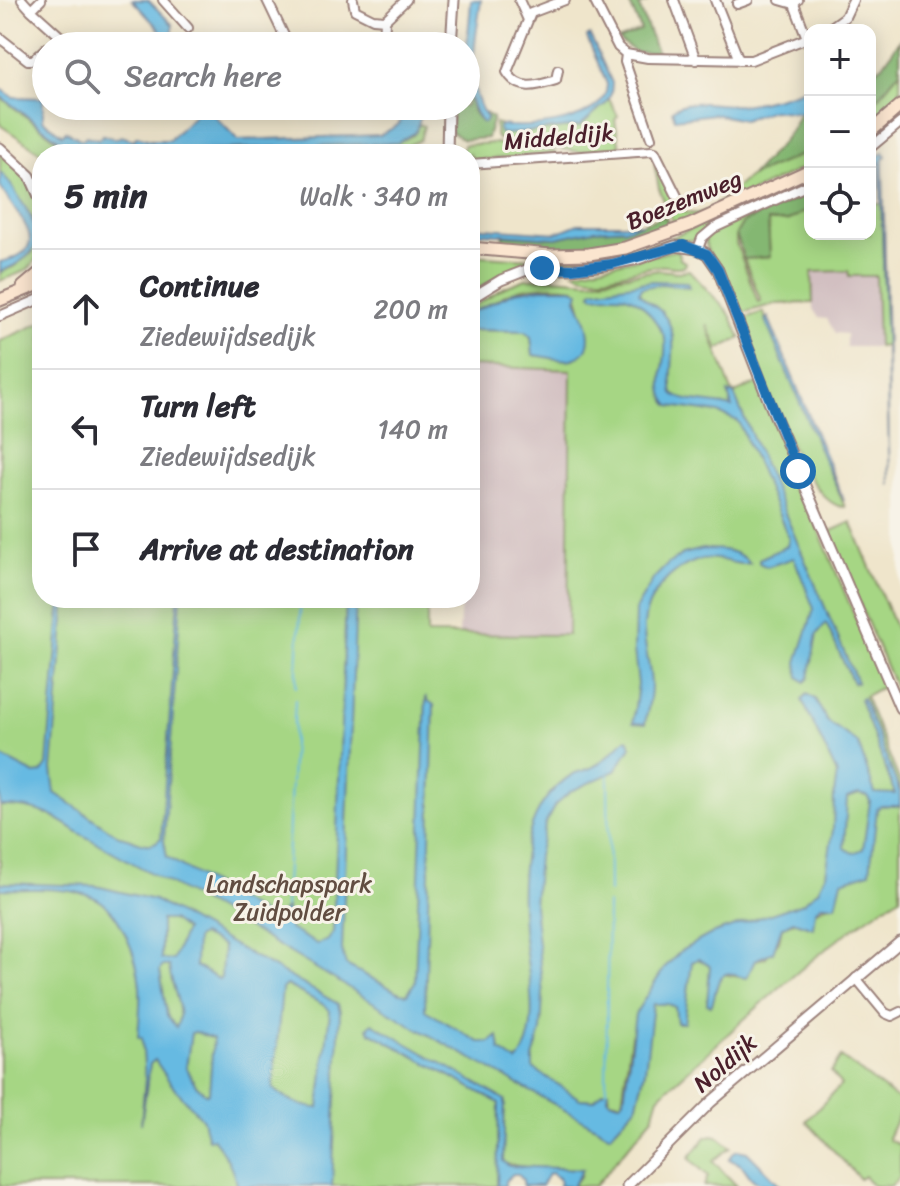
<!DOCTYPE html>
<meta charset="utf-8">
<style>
:root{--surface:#fff;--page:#f7f7f7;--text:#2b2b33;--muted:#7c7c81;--line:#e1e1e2}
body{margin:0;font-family:Sriracha,sans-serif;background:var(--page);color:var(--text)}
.controls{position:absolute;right:24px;top:24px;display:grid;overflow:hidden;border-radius:16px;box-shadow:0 4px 20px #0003}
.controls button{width:72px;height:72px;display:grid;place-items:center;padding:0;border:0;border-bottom:2px solid var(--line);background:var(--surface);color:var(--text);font:40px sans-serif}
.stop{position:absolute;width:24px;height:24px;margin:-18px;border:6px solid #1f6fb2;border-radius:50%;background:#fff}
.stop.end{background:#1f6fb2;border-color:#fff;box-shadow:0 2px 8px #0008}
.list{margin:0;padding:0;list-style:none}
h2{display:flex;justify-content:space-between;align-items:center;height:104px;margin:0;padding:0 32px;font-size:34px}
h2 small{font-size:26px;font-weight:400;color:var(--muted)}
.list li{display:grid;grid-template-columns:52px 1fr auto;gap:24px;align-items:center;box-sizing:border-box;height:120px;padding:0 32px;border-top:2px solid var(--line)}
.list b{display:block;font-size:30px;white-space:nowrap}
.list p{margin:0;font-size:26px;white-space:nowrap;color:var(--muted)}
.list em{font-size:26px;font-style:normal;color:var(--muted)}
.icon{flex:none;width:44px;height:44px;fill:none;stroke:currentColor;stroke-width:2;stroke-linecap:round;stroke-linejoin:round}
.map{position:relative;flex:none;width:900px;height:1186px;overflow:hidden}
.search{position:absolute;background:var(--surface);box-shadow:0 4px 20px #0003;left:32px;top:32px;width:448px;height:88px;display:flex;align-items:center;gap:20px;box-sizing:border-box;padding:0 28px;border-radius:44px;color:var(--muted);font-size:30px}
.panel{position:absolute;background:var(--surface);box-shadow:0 4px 20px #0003;left:32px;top:144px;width:448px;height:464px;border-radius:32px}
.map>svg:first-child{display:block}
.industrial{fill:#d2bfc1}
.green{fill:#a6d684;stroke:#787a58;stroke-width:2;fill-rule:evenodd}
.forest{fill:#84b772;stroke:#676b4e;stroke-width:2}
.water{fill:#66bae2;stroke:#586c86;stroke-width:2;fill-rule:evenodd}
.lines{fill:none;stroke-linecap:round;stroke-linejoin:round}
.stream{stroke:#66bae2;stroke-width:2}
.minor-casing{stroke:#9c827b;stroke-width:12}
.tertiary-casing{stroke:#9c827b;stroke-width:13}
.secondary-casing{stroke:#9c827b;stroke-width:15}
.minor{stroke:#fff;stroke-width:8}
.tertiary{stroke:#fff;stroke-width:9}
.secondary{stroke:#fbe5cf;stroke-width:11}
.route{stroke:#1f6fb2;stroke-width:10}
.labels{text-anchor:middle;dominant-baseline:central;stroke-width:6;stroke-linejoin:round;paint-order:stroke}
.street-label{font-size:24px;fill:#4a1f2b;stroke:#f7f3e8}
.park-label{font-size:24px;fill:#614d41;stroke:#f7f3e8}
</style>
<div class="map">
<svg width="900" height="1186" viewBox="0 0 900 1186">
<rect width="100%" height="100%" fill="#f7f3e8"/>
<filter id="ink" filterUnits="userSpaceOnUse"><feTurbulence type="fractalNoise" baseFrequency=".0125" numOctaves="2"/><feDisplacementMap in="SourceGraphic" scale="16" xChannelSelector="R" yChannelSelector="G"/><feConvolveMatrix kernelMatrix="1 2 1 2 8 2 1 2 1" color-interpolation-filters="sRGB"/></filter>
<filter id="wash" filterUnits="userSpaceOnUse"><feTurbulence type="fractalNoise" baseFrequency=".006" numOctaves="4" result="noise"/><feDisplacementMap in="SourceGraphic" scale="32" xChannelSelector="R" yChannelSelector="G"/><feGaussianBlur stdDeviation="1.8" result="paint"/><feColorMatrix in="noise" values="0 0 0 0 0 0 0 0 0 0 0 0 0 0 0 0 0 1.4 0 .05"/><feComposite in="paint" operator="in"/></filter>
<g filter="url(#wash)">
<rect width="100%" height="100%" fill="#efe5cb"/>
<path class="industrial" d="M849,271V276L877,275L878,347H846V334L835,333L827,319L819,318L813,309L811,272Z
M470,366L571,370L569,635L459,634L461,598H470Z"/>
<path class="green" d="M900,71V100L870,126V107Z
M0,97L61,143L77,150L123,153L291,147V154H43L0,125Z
M609,99L618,116L615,120L620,148L580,152L498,139L495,135V123L501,125H499L508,134L580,126Z
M419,124L424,126L420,140L407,146L293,151V147L397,143L413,135Z
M494,143L554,151L556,154L477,160H470V154H452L454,150H463V145Z
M810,151V165L675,227L659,189L654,163L681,211C711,223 729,189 751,176C769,165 791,159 810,151Z
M0,153C6,158 14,163 20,169C41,192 55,243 29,268C22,274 8,277 0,281V272L13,267L33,252L34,220L0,172Z
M810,175V180L712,225L695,240L677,241L625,257L597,262L520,267L506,272L470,294V255L545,260L624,252L671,238Z
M810,187V193L743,222L736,234V243L758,302L761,301L744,259L770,257L768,221H788L810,208V234H870V204H881L886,346L878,347L876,276H849L848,271L812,272L813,303L775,304L742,313L738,311L707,249L705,241L708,235Z
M677,250L680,259L686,263L685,266C676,269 668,265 659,266C633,268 598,286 574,272Z
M659,270L678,272L689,270L729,313L741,338L718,349L707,325L733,394L757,383L884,686L865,696L900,782V792L863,699L900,800V897C814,949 741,1024 666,1090L659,1097L653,1117L595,1186H573L581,1175L506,1164L498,1173L497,1186H0V341L42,322V598H427V634L568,635L571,370L470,366V330L525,331L531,337L533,355L574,359C576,346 583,318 581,307C580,301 577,294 575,288C554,285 525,285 505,295C493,302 483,308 470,313V309L505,287L526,279L553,278L590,281ZM736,400L856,681L854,683L789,538ZM840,884L836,905C813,906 818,915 800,921C793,923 789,922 782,927L779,941L765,958L755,960L739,977L723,974L718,979L707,1003L711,976ZM631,1036L645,1071L636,1107L610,1135L558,1106L580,1099L594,1100L608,1091L609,1100L622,1102Z
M763,312L845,507C804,508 756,358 742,323L745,318Z
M851,522L900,639V699L829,532Z
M841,1057L900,1101V1112L888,1138L890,1141L900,1145V1176L891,1186H874L864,1176L860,1179L806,1121L841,1085L831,1072Z
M712,1135L717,1136L731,1147L713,1161L737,1186H704L708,1176L689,1158L706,1137Z"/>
<path class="forest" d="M628,0H647L648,2L639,6L657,52H636L618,40L641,30Z
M900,40V71L870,107V74L883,65Z
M466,89L473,111L481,122L487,119L482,111L493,118L487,138L463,140L451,132L452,106H466Z
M810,104V151L751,176C769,155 793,136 801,109Z
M810,193V208L788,221H768L770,257L744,259L736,234L743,222Z
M665,216L669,225L666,226L668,230L616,245L587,250L556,251L501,248L503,235L556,238L594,230L629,228Z"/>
<path class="water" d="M132,0H148L173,25V46H161V31Z
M471,0H481C477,37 463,85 487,118L484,123L481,122C456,86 469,42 471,0Z
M590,35L612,83L611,94L606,103L580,126L508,134L499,133L498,128L501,125C528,130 608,122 607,84L587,37Z
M810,87V104L799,113L772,110L743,120L714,114L675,119L672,110C689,96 720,107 741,105C766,102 788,96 810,87Z
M0,88L13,97L43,98V120L62,135L66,131L82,140L86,136L99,139L103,135L116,139L121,136L134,140L137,136L150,140H169L195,115L188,106H205L238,140L380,135L398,125L409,106H424L416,132L397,143L123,153L70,148L0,96Z
M883,152L886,156L883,159V171L890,486L880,162L870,169V163Z
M0,172C9,179 15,192 22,202C47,239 41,255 0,272V262C63,249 8,209 0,185C0,180 0,176 0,172Z
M578,224H643L629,228L594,230L556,238L470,232V227L556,233Z
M653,281L687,282L689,287L661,284L641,288L639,293C646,302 657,305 663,314C683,337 667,367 673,394C687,404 714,401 732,407L728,392L734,394L857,682L853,683L826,623L817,634L809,678L805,682L799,677L797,662L814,609L794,558L767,567L759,563V559L787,546L789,538L738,421L718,413L670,406C653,389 668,362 665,340C663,330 655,321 649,313C634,292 617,294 594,296L591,293L593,290Z
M541,288H573L579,292L577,299C587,319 600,352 572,359C562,362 544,356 533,355L531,337L525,331L470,330V313L514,292Z
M768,317L844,501L825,463L765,320Z
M703,549C720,549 737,549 750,563C734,568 719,553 696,561C670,570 646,596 644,625C643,646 651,666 651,687C651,699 647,712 645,724L633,723L638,684L634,650L635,610L654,578L668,564L683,554Z
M61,598H66L52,769L55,793L119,836C136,838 147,852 161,838L178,598H181L164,841L167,857L268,917L278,916L286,908L290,929L317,944L328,940L333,932L346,598H356L342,950L346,965L400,993L407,994L415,982L426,696L427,700L434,705L425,1010L479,1042H490L498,1036L500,1050L517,1062C544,1029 526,967 523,929C520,891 520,842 540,808C547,795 562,780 575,773C581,771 587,770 593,767C605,761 615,749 626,739L629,740L631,747L615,771L571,791L555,805L546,822L538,856L534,905L543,994L541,1031L533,1058V1068L580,1099L594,1100L604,1091H608L607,1097L609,1100L619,1103L624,1099L635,1014L665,967L682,950L711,934L803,903L818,890L826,874L833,830L834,794L837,774L802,700L807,694L815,699L827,721L858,743L875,793L895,794L860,699L863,698L900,792V806H881L877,809L870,872L842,881L836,905H821L815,911L813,928L793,921L782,927L773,952L755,960L747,978C742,978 738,976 733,974C715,970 717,995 711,1006L707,1004L710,966L698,959L692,962L684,1023H677L675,1007L667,1004H653L645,1071L636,1107L610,1135L416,1028L235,920L79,833C53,814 32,805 0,806V756L35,774L41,773L47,765ZM859,794L867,796L870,801L863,849L853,853L844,848L847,798Z
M0,883L96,886L154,900L338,1004L340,1012L332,1186H238L228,1160L213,1138L208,1139L203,1120L171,1084L155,1060L150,1064L141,1124L145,1079L142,1038L138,1037C139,1021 141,1004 140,987C138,960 121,908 93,897C66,886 29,890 0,889ZM161,920H172L185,930L173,960L161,959ZM201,935L223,946L221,978L219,979L195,966L196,938ZM163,966H169C170,985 186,1010 176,1027L167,1015L160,970ZM286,985L326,1006L330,1011L319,1108C304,1108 284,1099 273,1088L282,989ZM196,1032L213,1039L209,1093L206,1094L196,1085L186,1068L191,1033Z
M372,1023L505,1100L503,1161L509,1166L583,1169L573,1186H559L560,1180L552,1173L548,1174L541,1186H523V1180L518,1174H513L505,1181V1186H497L499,1103L370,1032L368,1028Z
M738,1150L747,1152L781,1186C737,1186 757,1166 729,1160L734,1152Z"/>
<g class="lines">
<path class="stream" d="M296,687L301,598
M608,775L609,892
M285,907L295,700
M606,1091L608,904"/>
</g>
</g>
<g filter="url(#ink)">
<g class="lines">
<defs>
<path id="minor" d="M22,0L31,10L41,0
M163,0L188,28
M267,0L289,46
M353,0L355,10L373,19L385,20L406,0
M519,0L528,20
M594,0L618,47L626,54L625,62L651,138
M674,0L696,60
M715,0L739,60
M780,0L794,4
M798,0L794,4L807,38
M737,4L748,0
M31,10L71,46
M827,30L845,17L853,0
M0,38L28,60H33L46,48
M98,46L106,38L113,46
M384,46L385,20
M626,54L648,58L751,60L810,37
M558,70L556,80C537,86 519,92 507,72L531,13L565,0
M870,148L900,123
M470,164L651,151L655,152L682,206
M698,249L702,238L714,228L810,184
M0,316L42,298
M856,978L885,1013L892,1016L900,1012"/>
<path id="tertiary" d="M451,46L454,0
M0,148L30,176L42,203
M447,154L448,106
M470,299L501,280L529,269H572L612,264L638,259L675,246L698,249L707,254L718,270L769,402L900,708
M627,1186L711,1102L900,942"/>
<path id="secondary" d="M870,132L900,106
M470,248L551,255L589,254L625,248L690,225L810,170
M23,287L42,271
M0,300L42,283"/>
</defs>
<use href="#minor" class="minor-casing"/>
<use href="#tertiary" class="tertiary-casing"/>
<use href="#secondary" class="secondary-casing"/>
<use href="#minor" class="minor"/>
<use href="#tertiary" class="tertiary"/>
<use href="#secondary" class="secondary"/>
</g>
</g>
<g class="lines" filter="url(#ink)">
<path class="route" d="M542,268L572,269L612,264L683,245L707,254L718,270L798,471"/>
</g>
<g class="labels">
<g class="street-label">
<text transform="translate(559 137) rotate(-5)">Middeldijk</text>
<text transform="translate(684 200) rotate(-22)">Boezemweg</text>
<text transform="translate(725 1063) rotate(-41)">Noldijk</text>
</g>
<g class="park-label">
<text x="289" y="884">Landschapspark<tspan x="289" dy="28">Zuidpolder</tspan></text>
</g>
</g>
</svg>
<div class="controls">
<button>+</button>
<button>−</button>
<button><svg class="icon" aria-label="locate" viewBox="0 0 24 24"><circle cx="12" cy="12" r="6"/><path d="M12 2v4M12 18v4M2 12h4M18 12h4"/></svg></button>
</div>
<div class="stop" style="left:798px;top:471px"></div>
<div class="stop end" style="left:542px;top:268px"></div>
<div class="search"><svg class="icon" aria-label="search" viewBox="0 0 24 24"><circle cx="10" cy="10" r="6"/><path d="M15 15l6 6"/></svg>Search here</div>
<section class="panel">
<h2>5 min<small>Walk · 340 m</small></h2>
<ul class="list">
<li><svg class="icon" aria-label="ahead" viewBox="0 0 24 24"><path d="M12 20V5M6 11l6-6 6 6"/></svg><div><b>Continue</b><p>Ziedewijdsedijk</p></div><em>200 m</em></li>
<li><svg class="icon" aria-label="left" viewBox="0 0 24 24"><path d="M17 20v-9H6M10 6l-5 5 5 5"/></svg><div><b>Turn left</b><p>Ziedewijdsedijk</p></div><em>140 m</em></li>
<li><svg class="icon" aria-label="arrive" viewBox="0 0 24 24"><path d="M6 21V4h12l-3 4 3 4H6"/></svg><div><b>Arrive at destination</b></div></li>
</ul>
</section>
</div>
